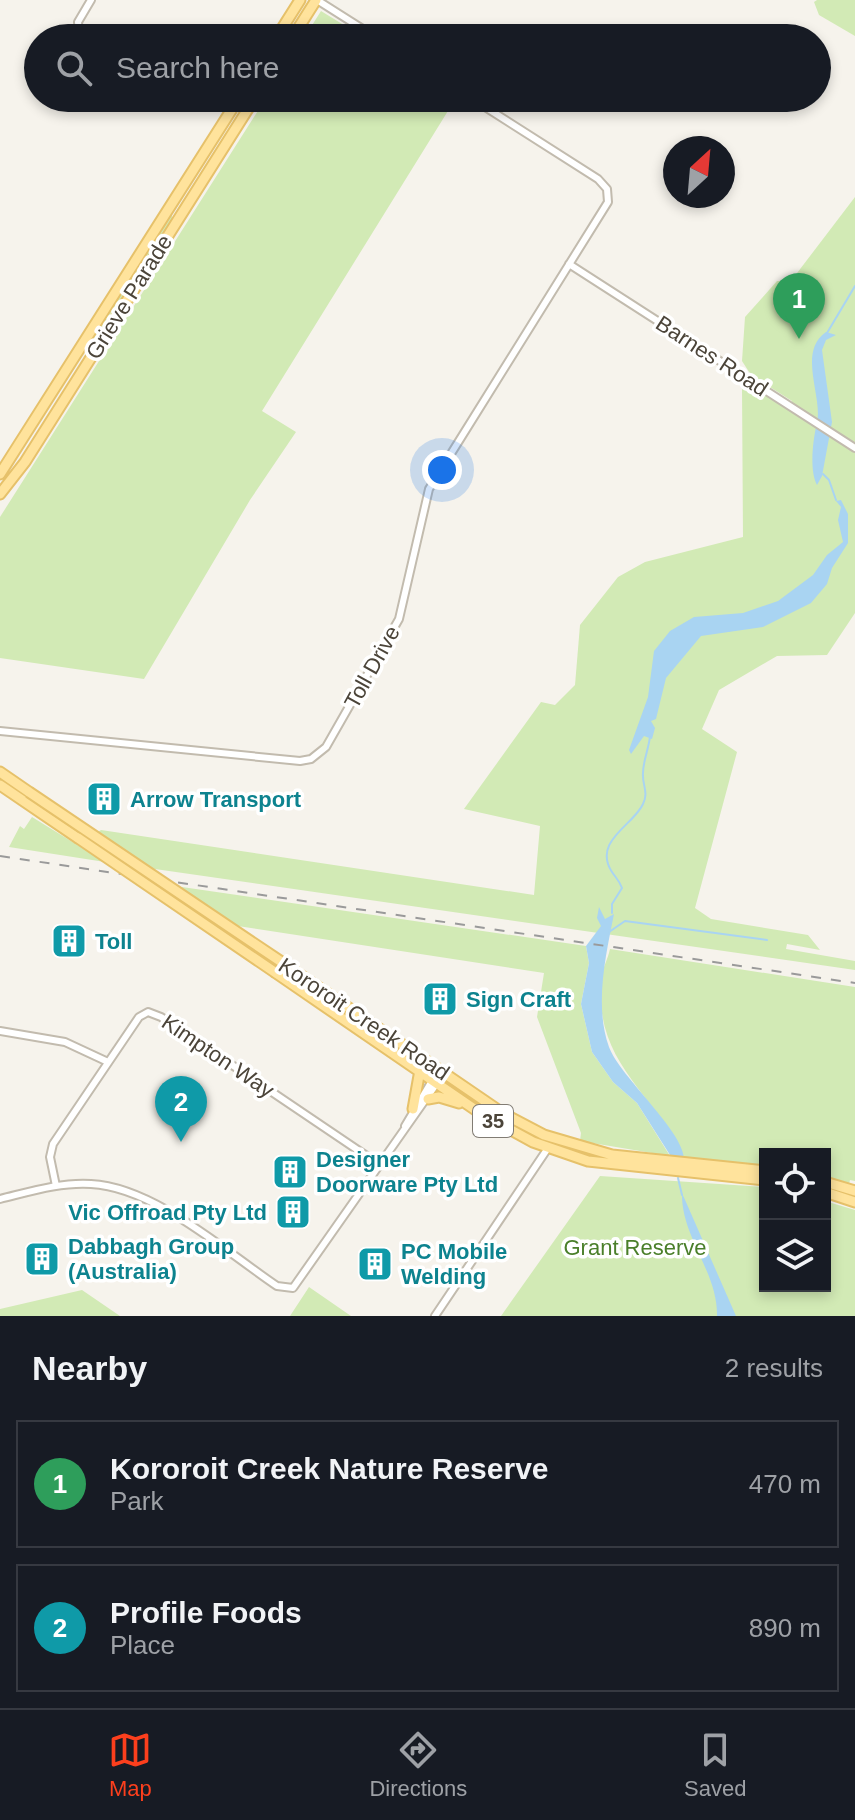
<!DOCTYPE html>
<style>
:root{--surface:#171b24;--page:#242831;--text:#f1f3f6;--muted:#9ea1a6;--line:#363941;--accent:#fc3f1d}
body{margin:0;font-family:Helvetica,sans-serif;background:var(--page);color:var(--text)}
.controls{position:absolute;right:24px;bottom:24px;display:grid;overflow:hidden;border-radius:0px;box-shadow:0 4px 12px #0003}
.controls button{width:72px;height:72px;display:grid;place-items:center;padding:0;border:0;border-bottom:2px solid var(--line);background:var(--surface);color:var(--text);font:40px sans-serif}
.compass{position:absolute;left:663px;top:136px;width:72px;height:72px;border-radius:50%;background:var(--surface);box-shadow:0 4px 12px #0003;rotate:26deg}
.you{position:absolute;left:442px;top:470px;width:28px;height:28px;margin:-20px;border:6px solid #fff;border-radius:50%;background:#1a73e8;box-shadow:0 0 0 12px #1a73e833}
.badge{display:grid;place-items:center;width:52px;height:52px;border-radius:50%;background:var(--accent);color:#fff;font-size:26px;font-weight:700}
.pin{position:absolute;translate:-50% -66px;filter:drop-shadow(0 2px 4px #0008)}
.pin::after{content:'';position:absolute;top:42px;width:28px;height:24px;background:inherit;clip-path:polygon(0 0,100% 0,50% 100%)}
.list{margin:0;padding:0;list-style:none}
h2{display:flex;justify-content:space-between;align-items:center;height:104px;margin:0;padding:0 32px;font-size:34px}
h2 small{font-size:26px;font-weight:400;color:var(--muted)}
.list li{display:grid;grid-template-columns:52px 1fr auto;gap:24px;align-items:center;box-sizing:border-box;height:128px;margin:0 16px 16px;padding:0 16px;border:2px solid var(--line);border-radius:0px}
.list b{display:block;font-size:30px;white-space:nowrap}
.list p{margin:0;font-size:26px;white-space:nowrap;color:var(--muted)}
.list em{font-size:26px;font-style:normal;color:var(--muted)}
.icon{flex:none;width:44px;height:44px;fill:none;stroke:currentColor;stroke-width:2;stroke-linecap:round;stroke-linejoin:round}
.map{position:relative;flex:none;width:855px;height:1316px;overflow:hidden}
.search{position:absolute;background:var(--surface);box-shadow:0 4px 12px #0003;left:24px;right:24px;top:24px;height:88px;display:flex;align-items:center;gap:20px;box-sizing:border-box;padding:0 28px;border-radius:44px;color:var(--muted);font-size:30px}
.sheet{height:392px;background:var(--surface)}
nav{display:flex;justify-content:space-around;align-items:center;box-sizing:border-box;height:112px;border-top:2px solid var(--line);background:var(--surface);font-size:22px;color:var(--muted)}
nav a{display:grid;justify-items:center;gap:4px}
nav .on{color:var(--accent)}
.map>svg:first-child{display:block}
.green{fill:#d2eab5}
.water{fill:#a9d4f2}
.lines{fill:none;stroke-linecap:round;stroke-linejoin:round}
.stream{stroke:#a9d4f2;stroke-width:2}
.minor-casing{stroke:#c2bbae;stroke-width:10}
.primary-casing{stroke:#e6c16a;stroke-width:13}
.minor{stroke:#fff;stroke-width:6}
.primary{stroke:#ffe39c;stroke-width:9}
.rail{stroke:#9a9a9a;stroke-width:2;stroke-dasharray:10 10;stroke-linecap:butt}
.primary-bridge-casing{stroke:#e6c16a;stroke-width:13;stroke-linecap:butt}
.primary-bridge{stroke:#ffe39c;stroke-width:9}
.labels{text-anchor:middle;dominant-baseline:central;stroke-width:7;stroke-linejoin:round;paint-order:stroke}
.shield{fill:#fff;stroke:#817c74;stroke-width:2}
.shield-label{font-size:20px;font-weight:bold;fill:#4b4439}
.street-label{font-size:22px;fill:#4b4439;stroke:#fff}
.culture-label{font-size:22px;font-weight:bold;fill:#0d838f;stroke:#fff;text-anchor:start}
.park-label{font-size:22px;fill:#4a7f2a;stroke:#fff}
</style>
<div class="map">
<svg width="855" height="1316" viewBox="0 0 855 1316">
<rect width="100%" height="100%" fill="#f6f3ec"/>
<path class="green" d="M817,0H855V36L819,15L814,2Z
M321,11L365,38H304Z
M266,98H456L262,411L296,432L250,500L144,679L0,658V517Z
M855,197V613L827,655L777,656L719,690L702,729L737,752L695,908L711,919L808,935L820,950L787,944L786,949L855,961V970L148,868L95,834L101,830L534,895L540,826L464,809L541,702L555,705L575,685L580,625L618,577L645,562L743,537L742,389L760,391L791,411L792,401L751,375L742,361L745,317L777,281H791Z
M172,212V223L96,340L83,353Z
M32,817L105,862L9,847L20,826L24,829Z
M182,887L586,946L589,963L581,1004L592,1052L613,1082L637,1103L670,1156L580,1141L581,1133L537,1017L544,973L231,925L178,889Z
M610,949L855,987V1181L850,1180L849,1184L825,1177V1154H765V1165L683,1157C653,1090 594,1064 601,979C602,969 608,959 610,949Z
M600,1176L765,1187V1286H825V1201L855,1210V1316H501Z
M309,1287L351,1316H290Z
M82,1290L120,1316H0V1309Z"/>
<path class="water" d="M826,332L836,335L826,340L822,350L832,422L822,476L817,485C809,470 813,439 817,423C823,396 797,352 826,332Z
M841,500L848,514V543L832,568L827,584L811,603L763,627L701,636L666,678L656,719L651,721L655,728L652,739L644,736L631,754L629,750L648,697L654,651L670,631L694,617L743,613L778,601L813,575L827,555L843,542L838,520L841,507L836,501Z
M599,907L605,919L614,914C606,954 594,1006 609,1047C620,1077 685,1132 684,1160C683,1166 680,1172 679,1178L675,1176L670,1155L637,1103L613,1082L592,1052L581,1004L589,963L586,946L601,926L597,918Z
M682,1193L736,1316H717C718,1272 681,1237 682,1193Z"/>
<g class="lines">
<path class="stream" d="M827,333L855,286
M823,474L829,480L836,500
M612,913V904L622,888C619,880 616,878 612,872C592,841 634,825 643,804C649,792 642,785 643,773C643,761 649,748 650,736
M609,932L625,921L767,940
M678,1178L682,1195"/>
<defs>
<path id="minor" d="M317,0L377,38
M79,34L78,22L91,0
M569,264L855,448
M0,731L300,761L311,759L326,747L399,619L429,489L608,202L607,189L598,179L471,98
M0,1031L65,1042L108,1062
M405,1126L439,1069
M56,1186L50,1157L53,1144L139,1017L148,1012L161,1017L380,1165
M0,1199C29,1192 60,1182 91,1184C154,1187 225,1251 277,1286L293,1288L444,1073
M435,1316L548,1148"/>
<path id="primary" d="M276,38L300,0
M292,38L316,0
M0,474L239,98
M0,494L25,462L255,98
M0,772L29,792
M0,785L78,838
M283,963L504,1114L544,1135L612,1155L765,1171
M276,973L480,1113L533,1142L588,1161L765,1180
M428,1099L439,1097L459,1103
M413,1109L420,1070
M825,1182L855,1191
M825,1192L855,1202"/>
</defs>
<use href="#minor" class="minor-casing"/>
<use href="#primary" class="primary-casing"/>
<use href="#minor" class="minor"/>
<use href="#primary" class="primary"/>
<path class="rail" d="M0,856L855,983"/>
<defs>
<path id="primary-bridge" d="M29,792L283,963
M78,838L276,973"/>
</defs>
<use href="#primary-bridge" class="primary-bridge-casing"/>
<use href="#primary-bridge" class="primary-bridge"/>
</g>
<defs>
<symbol id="building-square" viewBox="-11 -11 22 22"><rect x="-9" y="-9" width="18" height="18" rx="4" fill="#0f9aa8" stroke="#fff"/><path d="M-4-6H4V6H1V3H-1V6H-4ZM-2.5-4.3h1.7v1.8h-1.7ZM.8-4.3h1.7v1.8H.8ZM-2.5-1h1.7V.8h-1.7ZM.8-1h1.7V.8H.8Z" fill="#fff"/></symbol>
</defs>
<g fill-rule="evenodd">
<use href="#building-square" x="84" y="779" width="40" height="40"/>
<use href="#building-square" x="49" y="921" width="40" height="40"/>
<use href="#building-square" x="420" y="979" width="40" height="40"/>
<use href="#building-square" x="270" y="1152" width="40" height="40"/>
<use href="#building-square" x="273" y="1192" width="40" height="40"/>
<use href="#building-square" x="22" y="1239" width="40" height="40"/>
<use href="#building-square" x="355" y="1244" width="40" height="40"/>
</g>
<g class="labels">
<rect class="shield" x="473" y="1105" width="40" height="32" rx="6"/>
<g class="shield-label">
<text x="493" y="1121">35</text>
</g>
<g class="street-label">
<text transform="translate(129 297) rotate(-58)">Grieve Parade</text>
<text transform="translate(712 356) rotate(33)">Barnes Road</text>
<text transform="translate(372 667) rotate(-61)">Toll Drive</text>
<text transform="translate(364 1019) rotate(34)">Kororoit Creek Road</text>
<text transform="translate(218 1056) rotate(34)">Kimpton Way</text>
</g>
<g class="culture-label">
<text x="130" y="799">Arrow Transport</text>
<text x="95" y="941">Toll</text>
<text x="466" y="999">Sign Craft</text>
<text x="316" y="1159">Designer<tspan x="316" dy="25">Doorware Pty Ltd</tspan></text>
<text x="267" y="1212" text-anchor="end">Vic Offroad Pty Ltd</text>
<text x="68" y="1246">Dabbagh Group<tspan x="68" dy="25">(Australia)</tspan></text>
<text x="401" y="1251">PC Mobile<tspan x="401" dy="25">Welding</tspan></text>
</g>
<g class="park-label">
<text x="635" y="1247">Grant Reserve</text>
</g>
</g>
</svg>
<div class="controls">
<button><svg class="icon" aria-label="locate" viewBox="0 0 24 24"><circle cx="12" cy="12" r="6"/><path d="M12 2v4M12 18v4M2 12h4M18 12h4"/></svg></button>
<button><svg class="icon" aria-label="layers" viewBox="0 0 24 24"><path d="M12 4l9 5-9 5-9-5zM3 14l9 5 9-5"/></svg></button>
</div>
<svg class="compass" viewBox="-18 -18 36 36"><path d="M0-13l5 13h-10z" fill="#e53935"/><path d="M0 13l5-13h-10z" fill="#9ea1a6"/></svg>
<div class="you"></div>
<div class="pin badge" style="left:799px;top:339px;background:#2e9e5b">1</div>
<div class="pin badge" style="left:181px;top:1142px;background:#0f9aa8">2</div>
<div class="search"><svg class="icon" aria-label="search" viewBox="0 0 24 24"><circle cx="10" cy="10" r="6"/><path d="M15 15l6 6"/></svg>Search here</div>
</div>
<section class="sheet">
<h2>Nearby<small>2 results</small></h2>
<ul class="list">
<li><span class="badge" style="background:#2e9e5b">1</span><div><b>Kororoit Creek Nature Reserve</b><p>Park</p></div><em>470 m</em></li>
<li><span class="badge" style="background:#0f9aa8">2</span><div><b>Profile Foods</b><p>Place</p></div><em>890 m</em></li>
</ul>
</section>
<nav>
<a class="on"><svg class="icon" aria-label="map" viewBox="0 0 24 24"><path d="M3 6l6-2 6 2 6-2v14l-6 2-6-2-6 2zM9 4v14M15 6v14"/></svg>Map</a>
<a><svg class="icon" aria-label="directions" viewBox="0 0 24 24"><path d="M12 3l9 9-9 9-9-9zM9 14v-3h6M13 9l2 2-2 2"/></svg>Directions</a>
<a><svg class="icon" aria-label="saved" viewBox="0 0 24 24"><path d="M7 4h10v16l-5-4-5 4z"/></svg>Saved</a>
</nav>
